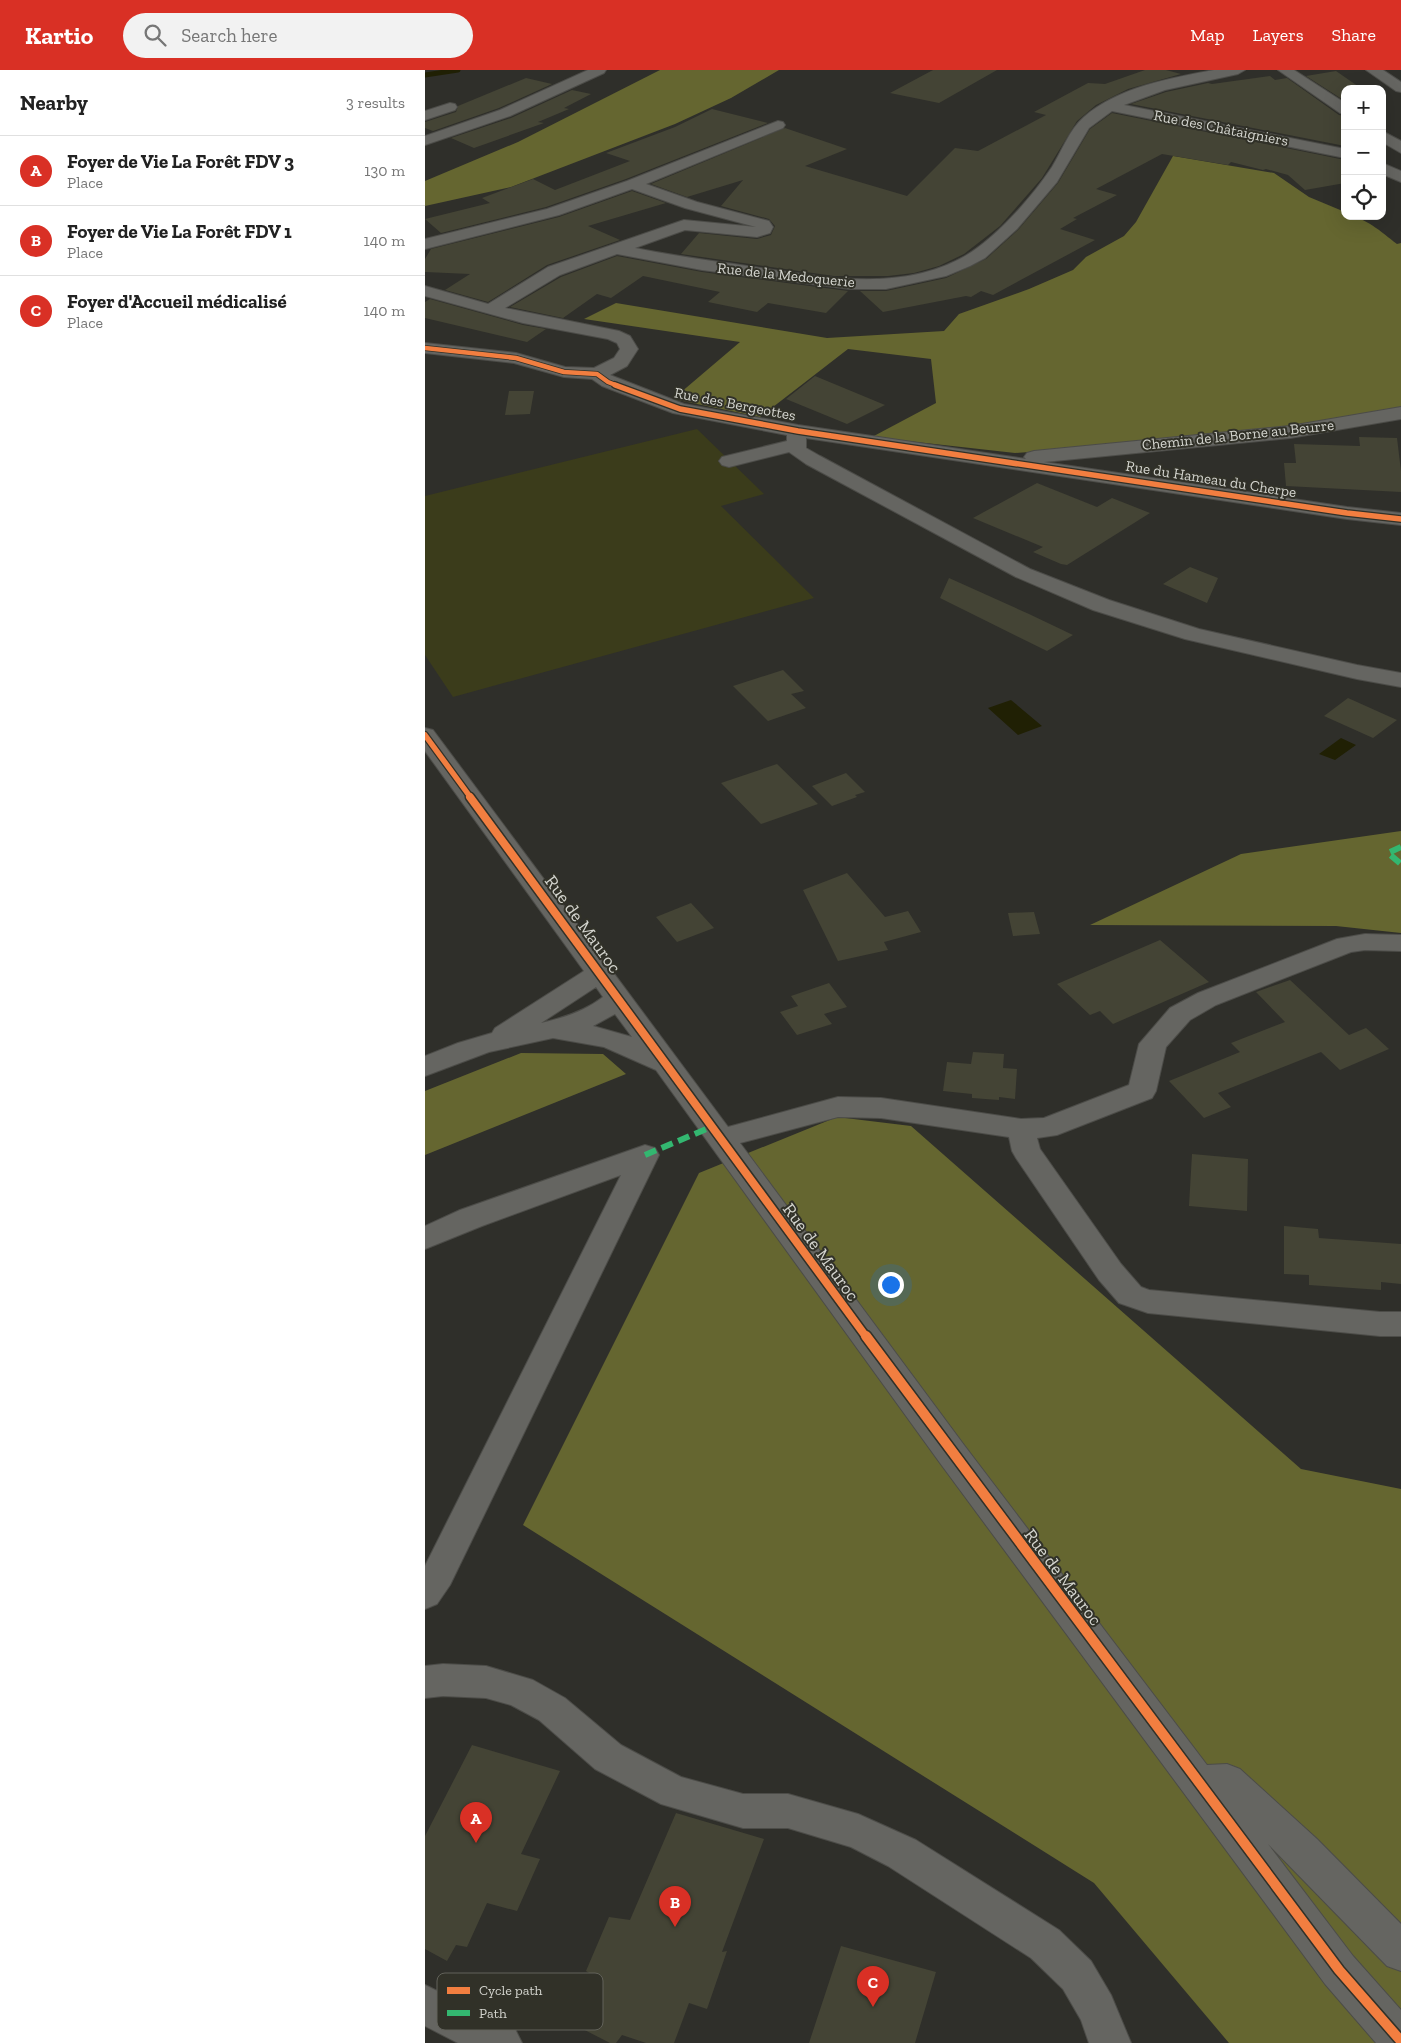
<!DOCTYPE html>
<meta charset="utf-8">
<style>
:root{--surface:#fff;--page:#f2f2f2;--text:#222;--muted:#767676;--line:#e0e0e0;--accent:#d93025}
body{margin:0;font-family:"Zilla Slab",serif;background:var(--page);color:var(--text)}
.controls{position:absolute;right:15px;top:15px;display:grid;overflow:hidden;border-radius:10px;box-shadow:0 5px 20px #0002}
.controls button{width:45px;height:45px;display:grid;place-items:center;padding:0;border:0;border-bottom:1px solid var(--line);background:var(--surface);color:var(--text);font:25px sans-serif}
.you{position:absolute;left:465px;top:1214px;width:18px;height:18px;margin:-12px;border:4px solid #fff;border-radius:50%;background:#1a73e8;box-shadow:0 0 0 8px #1a73e833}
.badge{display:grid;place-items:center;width:32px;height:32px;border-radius:50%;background:var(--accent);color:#fff;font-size:16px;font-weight:700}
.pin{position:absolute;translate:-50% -41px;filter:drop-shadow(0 1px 2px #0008)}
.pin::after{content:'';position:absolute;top:26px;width:18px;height:15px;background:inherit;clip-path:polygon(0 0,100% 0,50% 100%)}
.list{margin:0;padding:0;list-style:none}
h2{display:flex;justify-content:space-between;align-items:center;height:65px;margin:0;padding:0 20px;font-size:21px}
h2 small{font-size:16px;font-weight:400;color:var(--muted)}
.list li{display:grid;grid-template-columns:32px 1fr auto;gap:15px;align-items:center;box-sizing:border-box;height:70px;padding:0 20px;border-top:1px solid var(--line)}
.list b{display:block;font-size:19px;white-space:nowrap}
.list p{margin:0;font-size:16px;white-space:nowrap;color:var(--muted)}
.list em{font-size:16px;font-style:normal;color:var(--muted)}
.icon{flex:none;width:28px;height:28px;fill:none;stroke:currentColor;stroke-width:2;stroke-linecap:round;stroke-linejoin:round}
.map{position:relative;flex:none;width:976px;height:1973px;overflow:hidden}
header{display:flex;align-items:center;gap:30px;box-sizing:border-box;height:70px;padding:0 25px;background:var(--accent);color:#fff}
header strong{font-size:24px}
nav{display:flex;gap:28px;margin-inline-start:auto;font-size:18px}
.search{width:350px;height:45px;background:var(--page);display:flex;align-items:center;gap:12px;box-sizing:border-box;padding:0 18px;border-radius:28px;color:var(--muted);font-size:19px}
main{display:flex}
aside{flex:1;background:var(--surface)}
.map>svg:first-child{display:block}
.green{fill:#3b3c1b}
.forest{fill:#656630}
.water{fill:#202004}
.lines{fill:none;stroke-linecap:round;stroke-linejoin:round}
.stream{stroke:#202004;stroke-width:5}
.building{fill:#444435}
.minor-casing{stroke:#4c4c48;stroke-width:2}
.minor{fill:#656561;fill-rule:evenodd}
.quiet{stroke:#33b770;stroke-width:6;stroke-dasharray:12 6;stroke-linecap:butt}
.cycleway-far3-casing{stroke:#313128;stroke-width:6}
.cycleway-far2-casing{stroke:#313128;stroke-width:8}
.cycleway-far1-casing{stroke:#313128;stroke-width:11}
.cycleway-casing{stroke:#313128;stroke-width:13}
.cycleway-far3{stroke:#f27e40;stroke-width:4.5}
.cycleway-far2{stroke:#f27e40;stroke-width:5.5}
.cycleway-far1{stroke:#f27e40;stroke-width:8}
.cycleway{stroke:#f27e40;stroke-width:10}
.labels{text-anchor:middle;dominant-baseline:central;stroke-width:4;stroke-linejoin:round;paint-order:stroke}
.far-street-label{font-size:15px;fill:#d4d5cf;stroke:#313128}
.street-label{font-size:18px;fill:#d4d5cf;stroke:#313128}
.key{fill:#313128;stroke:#62625a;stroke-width:1}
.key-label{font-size:14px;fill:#d4d5cf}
</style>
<header>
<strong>Kartio</strong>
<div class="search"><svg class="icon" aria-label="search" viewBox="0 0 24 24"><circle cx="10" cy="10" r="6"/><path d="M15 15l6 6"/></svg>Search here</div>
<nav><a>Map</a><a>Layers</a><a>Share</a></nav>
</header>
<main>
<aside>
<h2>Nearby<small>3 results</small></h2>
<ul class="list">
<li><span class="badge">A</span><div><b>Foyer de Vie La Forêt FDV 3</b><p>Place</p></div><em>130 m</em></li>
<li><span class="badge">B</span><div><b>Foyer de Vie La Forêt FDV 1</b><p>Place</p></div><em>140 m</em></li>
<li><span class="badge">C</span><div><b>Foyer d'Accueil médicalisé</b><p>Place</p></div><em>140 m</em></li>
</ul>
</aside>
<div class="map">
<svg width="976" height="1973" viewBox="0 0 976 1973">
<rect width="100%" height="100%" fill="#2f2f2a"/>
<path class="green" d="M272,359L339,424L296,436L389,528L28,627L0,585V426Z"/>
<path class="forest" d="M235,0H354L306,28L250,54L86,117L0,136V111L93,72Z
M748,86L849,103L884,127L920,142V146C940,146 956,162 972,174L976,173V343L865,362L590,383L447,367L511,333L506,289L423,279L335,347L248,329L315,272L159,249L191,233L402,268L519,261L534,244L604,219L648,200L661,187L699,166L711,152Z
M976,761V863L911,856L665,855L816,784Z
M96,983L178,984L201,1004L0,1085V1021Z
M412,1047L486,1056L876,1399L976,1419V1973H804L669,1813L98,1455L274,1103Z"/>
<path class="water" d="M586,630L617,656L593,665L563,638Z
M916,668L931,675L910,690L894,684Z"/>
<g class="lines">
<path class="stream" d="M0,5L33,0"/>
</g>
<path class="building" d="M508,0H572L514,33L465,23Z
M720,0H741L756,4L703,19L671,35L652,51L617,108L575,156L539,184L514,196L489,203L463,206H409L256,184L274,163L332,169L346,165L350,156L344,149L296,136L318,110L262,127L226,114L360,58L422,79L380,96L482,126L530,78L553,81L621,45L609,42L663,13L680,14Z
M911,1L937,19H920V31L881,6Z
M845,6L850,10L862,8L914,45L920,46V76L706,34L741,22L783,13L787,14Z
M101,8L127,14L74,38L8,61L0,58V52L31,42L33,36Z
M147,20L166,24L139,38L144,39L113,52L119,53L49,78L26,68L86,48Z
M287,39L343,53L201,109L121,137L16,163L0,149L65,133L57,128L108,109L130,120L205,91L181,83L250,57Z
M687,43L920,90V113L880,120L863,105L841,99L838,100L806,92L803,95L737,84L671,119L692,125L648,148L652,149L635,159L670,170L568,225L556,221L546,227L541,226L458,242L435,221H461L521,208L561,189L593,160L633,113L665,59Z
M207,121L241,133L163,156L195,170L122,195L63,232L20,220L45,204L0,202V189L6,179L134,147Z
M192,186L277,202L423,221L401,243L343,233L332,242L283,232L295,222L218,206L186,228L172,224L138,248L85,237L136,207Z
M5,229L98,255L121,259L102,272L0,248V232Z
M390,306L460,335L422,354L361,329Z
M84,321H109L105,344L80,345Z
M934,367L972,368L976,401V422L861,416L859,393H871L869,374L935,376Z
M612,413L672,437L687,428L725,443L642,495L636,494L608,482L618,477L548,448Z
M765,497L793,508L782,533L738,514Z
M524,508L604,544L648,565L622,581L515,528Z
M358,600L379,621L366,624L381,638L343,651L308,616Z
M923,628L972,650L948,668L899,646Z
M352,694L393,734L336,754L296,713Z
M421,703L440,722L430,725L432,727L407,736L387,716Z
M422,803L460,847L483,841L496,862L459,872L463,880L413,891L378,820Z
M266,833L289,858L252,872L231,847Z
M609,842L615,864L588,866L583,843Z
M735,870L784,912L688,954L675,941L665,945L632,914Z
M865,910L924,965L941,958L964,979L915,1000L896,982L793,1023L806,1037L779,1048L744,1011L815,982L806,973L860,952L831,922Z
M404,913L422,937L399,944L407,954L372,965L355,942L373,936L366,926Z
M548,982L579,984L578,998L592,999L590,1029L574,1027V1030L547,1028V1024L518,1021L522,992L546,994Z
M767,1084L823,1089L822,1141L764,1136Z
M859,1156L893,1159L894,1168L976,1174V1214L956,1212V1220L884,1215V1205L859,1204Z
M47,1675L135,1701L96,1784L115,1789L92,1841L62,1833L42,1877L31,1875L22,1891L0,1879V1766Z
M251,1743L339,1769L297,1882L302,1881L282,1939L264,1933L249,1973H221L197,1965L191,1973H185L150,1955L171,1907L161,1901L184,1847L205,1850Z
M416,1876L511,1902L490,1973H384Z"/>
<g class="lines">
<defs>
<path id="minor" d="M163,0H181L179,3L85,46L0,75V66L75,40Z
M789,0H820L813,4L740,20L699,35L920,79V88L687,41L664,58L632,112L592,159L560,188L545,196L521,206L461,219H425L277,200L192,184L135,205L80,238L194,261L205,266L213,279L202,296L185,305L259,334L373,355L601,389L599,387L602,383L609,381L865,356L976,337V349L865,368L619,392L922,437L976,443V455L922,449L381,368V378L395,386L605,499L684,530L774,559L932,595L976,603V617L932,609L760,569L668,540L591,507L381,394L364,382L304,397L297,395L294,391L297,387L362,371V365L248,343L177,316L167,309L139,307L89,293L0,283V273L91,283L140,297L169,298L189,288L195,279L192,273L183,269L98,253L0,226V216L63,234L123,197L253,152L259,150L331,157L260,138L207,119L134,145L0,179V169L122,139L202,111L353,51L358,52L360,55L358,58L221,114L272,132L344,151L348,157L345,163L332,167L260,160L210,178C249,186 289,191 329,197C398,207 475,223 540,186C571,168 607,127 627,97C637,81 644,60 659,47C693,17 746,8 789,0Z
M853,0H869L920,33V44L915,43Z
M941,0H958L976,12V22L971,21Z
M25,33L30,34L32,37L30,40L0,50V41Z
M957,61L976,71V83L957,72Z
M957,93L976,101V112L957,104Z
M0,658L8,660L303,1057L413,1027L456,1028L596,1049L619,1048L704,1015L714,974L745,938L773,923L912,869L940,864L976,865V881L940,880L926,882L791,935L765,950L741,977L731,1021L727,1028L632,1065L612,1068L615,1079L696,1194L716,1217L724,1220L955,1242H976V1266H955L723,1243L694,1233L674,1210L591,1088L587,1081L584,1067L456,1048L413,1047L315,1073L539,1375L782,1695L802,1694L815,1699L892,1769L976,1854V1901L962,1896L843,1774L928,1886L976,1940V1973H951L900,1914L515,1393L231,1000L179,977L128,968L64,982L0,1006V986L33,973L67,963L70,958L159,901L0,681ZM171,917L178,927C160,941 138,948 116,953ZM190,944L207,967L168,956Z
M220,1075L230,1078L234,1085L25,1515L12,1534L0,1539V1496L196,1105L57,1156L0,1179V1156L35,1140Z
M18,1594L61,1596L108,1610L140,1628L196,1675L256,1707L318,1724H363L433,1744L491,1770L634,1860L666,1891L686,1925L706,1973H664L656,1950L638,1919L606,1888L463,1796L426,1777L363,1758H318L236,1734L170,1699L114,1650L86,1635L61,1628L18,1626L0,1628V1596Z
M0,1915L90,1959L97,1973H33L0,1956Z"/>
</defs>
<use href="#minor" class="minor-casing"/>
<use href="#minor" class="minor"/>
<path class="quiet" d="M976,777L963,783L976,794
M220,1085L286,1057"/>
<defs>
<path id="cycleway-far3" d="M0,278L91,288L139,302L172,304L183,312L193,316"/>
<path id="cycleway-far2" d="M190,315L255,339L373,361L922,443L976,449
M0,665L46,728"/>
<path id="cycleway-far1" d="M45,727L442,1268"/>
<path id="cycleway" d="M441,1266L914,1900L976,1971"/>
</defs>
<use href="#cycleway-far3" class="cycleway-far3-casing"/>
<use href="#cycleway-far2" class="cycleway-far2-casing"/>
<use href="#cycleway-far1" class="cycleway-far1-casing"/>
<use href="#cycleway" class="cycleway-casing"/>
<use href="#cycleway-far3" class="cycleway-far3"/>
<use href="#cycleway-far2" class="cycleway-far2"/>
<use href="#cycleway-far1" class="cycleway-far1"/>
<use href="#cycleway" class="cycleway"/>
</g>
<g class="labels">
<g class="far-street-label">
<text transform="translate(796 58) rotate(11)">Rue des Châtaigniers</text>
<text transform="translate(361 205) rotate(6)">Rue de la Medoquerie</text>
<text transform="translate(310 334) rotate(11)">Rue des Bergeottes</text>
<text transform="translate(813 365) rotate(-6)">Chemin de la Borne au Beurre</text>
<text transform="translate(786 409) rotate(9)">Rue du Hameau du Cherpe</text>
</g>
<g class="street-label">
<text transform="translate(158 854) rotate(54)">Rue de Mauroc</text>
<text transform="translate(396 1182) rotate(54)">Rue de Mauroc</text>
<text transform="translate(638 1507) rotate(53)">Rue de Mauroc</text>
</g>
</g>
<rect x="12" y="1903" width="166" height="57" rx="8" class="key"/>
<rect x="22" y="1917" width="23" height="7" fill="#f27e40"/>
<rect x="22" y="1940" width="23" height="6" fill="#33b770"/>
<g class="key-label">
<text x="54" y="1925">Cycle path</text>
<text x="54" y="1948">Path</text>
</g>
</svg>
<div class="controls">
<button>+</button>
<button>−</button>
<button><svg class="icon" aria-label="locate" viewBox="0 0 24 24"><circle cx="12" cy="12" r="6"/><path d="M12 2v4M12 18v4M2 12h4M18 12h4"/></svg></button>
</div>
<div class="you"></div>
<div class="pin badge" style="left:51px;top:1773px">A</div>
<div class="pin badge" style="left:250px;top:1857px">B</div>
<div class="pin badge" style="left:448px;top:1937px">C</div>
</div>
</main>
